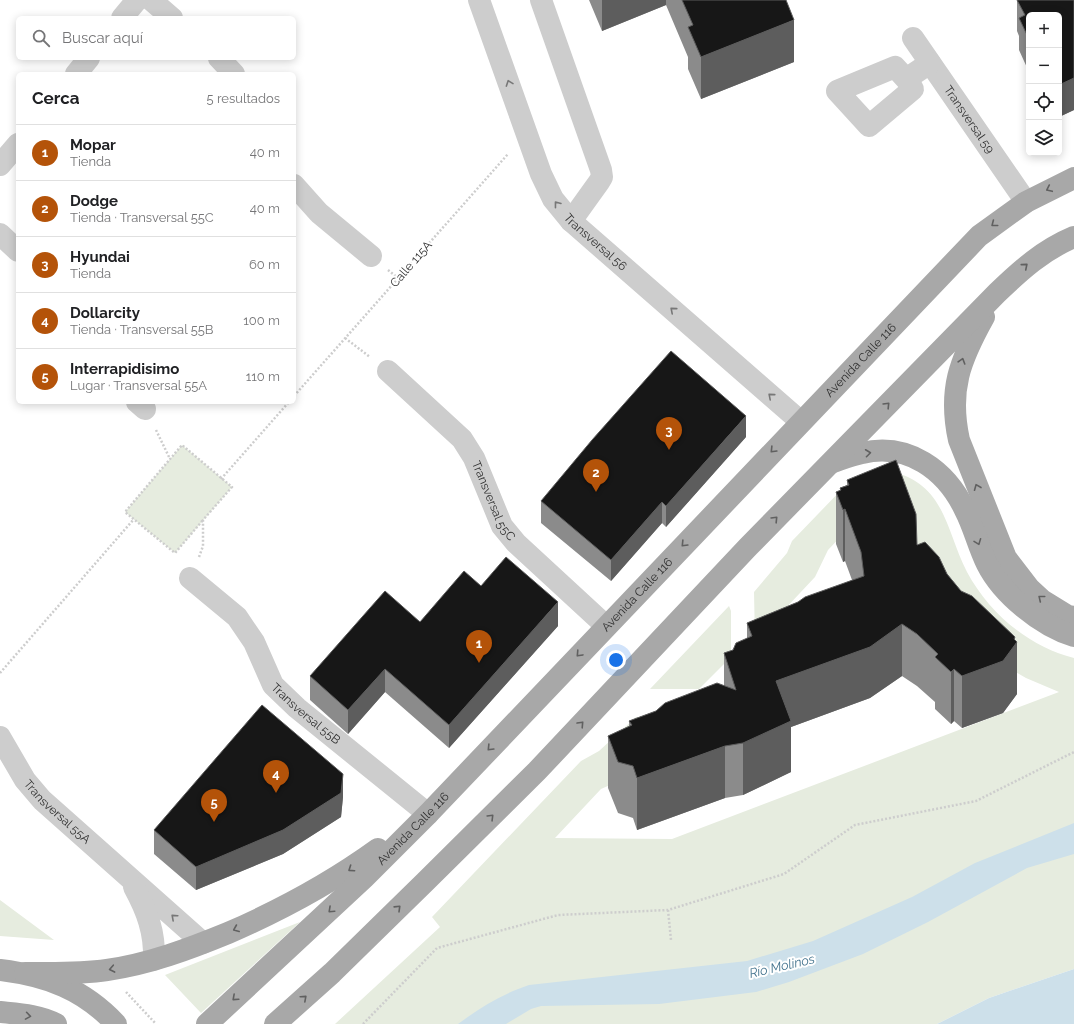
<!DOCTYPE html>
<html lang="es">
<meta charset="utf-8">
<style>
:root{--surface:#fff;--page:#f6f6f6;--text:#202124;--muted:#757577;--line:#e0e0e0;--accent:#b45309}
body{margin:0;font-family:Raleway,sans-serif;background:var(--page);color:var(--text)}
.controls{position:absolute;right:12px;top:12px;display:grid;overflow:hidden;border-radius:6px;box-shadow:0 2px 10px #0003}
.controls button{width:36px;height:36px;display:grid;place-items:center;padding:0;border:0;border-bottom:1px solid var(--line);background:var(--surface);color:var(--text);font:20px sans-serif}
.you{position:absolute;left:616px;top:660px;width:14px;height:14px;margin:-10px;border:3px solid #fff;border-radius:50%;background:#1a73e8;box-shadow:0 0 0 6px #1a73e833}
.badge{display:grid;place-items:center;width:26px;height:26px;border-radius:50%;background:var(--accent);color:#fff;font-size:13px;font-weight:700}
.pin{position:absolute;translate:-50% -33px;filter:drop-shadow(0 1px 2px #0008)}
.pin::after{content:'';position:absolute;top:21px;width:14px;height:12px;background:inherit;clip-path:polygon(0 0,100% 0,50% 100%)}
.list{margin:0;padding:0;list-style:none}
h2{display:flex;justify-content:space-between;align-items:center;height:52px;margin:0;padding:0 16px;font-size:17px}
h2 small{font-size:13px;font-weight:400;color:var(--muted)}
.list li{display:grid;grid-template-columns:26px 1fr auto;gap:12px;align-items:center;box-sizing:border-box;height:56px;padding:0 16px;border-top:1px solid var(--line)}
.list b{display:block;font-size:15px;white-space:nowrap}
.list p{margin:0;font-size:13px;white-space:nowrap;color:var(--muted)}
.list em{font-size:13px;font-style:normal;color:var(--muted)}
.icon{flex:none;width:22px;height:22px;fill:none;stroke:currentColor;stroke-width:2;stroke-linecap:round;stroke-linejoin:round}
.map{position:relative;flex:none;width:1074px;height:1024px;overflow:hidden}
.search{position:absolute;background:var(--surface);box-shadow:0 2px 10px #0003;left:16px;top:16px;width:280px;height:44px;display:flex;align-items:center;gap:10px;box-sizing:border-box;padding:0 14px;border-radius:6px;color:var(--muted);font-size:15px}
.panel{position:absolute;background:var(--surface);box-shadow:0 2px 10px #0003;left:16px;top:72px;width:280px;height:332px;border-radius:6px}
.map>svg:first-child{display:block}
.green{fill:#e6ecdf}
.water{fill:#cde0ea}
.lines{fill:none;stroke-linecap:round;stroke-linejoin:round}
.path{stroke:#cdcdcd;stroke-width:2.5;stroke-dasharray:2 2;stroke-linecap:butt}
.minor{stroke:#cdcdcd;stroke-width:22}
.major{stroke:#a8a8a8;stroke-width:22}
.wall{fill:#8b8b8b}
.shaded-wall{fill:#5d5d5d}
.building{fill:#171717;stroke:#5d5d5d}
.oneway{stroke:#777}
.oneway2{stroke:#606060}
.labels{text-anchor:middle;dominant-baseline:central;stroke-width:4;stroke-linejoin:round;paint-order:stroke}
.street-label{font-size:12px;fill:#303030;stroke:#fff}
.water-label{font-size:13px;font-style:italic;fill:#43738d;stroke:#fff}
</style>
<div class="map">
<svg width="1074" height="1024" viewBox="0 0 1074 1024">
<rect width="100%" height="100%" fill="#fff"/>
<path class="green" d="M182,445L232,487L175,553L125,512Z
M890,471C946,484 945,529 967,572C989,613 1029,647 1074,658V969L989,998L937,1024H335L440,927L432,917L581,761L599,751L636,717L660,716L610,785L601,789L555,838L672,839L1059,692L1026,678L1003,665L865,511L828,550L815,577L755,641L754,592L787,553L792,541L845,486L856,480Z
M729,606L731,611V657L699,689H650Z
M0,900L54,940L0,936Z
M300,922L201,1013L165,975Z"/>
<path class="water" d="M1074,823V854L1027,868L928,922L863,954L789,982L756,992L659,1004L541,1006L531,1009L506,1024H458C481,1007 502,994 529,985L747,961L813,941L912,897L975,863Z
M1074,969V1024H937L989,998Z"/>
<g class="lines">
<path class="path" d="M388,270L398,278
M345,338L370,357
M294,396L508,154
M156,430L170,459
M221,479L289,402
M199,557L203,546V520L232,487L182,445L125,512L175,553L203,520
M0,673L134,519
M668,910L671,940
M126,992L156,1024
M363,1024L437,948L558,915L668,910L784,874L855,825L976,801L1074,752"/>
<g class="minor">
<path d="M151,0L172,18"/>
<path id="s1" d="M479,0L541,174L553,199L571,221L800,421"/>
<path d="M541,0L601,170L602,177L599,182L571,221"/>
<path d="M122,18L137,0"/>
<path id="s2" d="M913,38L1026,202"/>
<path d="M219,58L234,74"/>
<path d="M76,74L89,58"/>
<path d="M906,79L913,89L869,126L837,91L895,67L906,79L930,63"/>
<path d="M0,165L18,144"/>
<path d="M294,185L319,213L371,256"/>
<path d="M0,234L18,251"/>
<path id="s3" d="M388,371L462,439L474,458L502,526L516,543L606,626"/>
<path d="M137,402L145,409"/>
<path id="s4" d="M190,578L237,617L254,642L273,685L297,708L428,814"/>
<path id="s5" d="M0,737L25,780L42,800L203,943"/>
<path d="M134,887C147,911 155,932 154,960"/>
</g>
<g class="major">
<path d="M984,317C960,360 948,390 959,440L1006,558L1029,588L1042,600L1068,616L1074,617"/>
<path d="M833,462C842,459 852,455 862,453C908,442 946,470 965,510C974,527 978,546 987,564C1002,594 1041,626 1074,636"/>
<path d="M0,970C48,976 83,989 116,1024"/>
<path d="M25,973C52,973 80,974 107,970C149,964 189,949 228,933C281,910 331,883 378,849"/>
<path d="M0,1012C19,1014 39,1015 56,1024"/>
<path id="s6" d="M207,1024L364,878L428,814L979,236L1026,202L1074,178"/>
<path d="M275,1024L332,973L425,882L537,771L748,547L997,293C1021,270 1043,250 1074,237"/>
</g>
</g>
<path class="wall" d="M589,0H786L794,62L701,99L688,69V57L666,5L602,31Z
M1017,0H1074V110L1059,117V15H1029V72L1019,50V36L1017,31Z
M746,437L666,527L662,523L611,581L541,523V501Z
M847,480L917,545L947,574L961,591L1015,640L1017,694L1003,713L962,728L954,721L951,724L935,709V702L917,686L902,676L870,698L791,727V772L743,795L725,798L637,830L633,818L618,813L608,788V736L629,726V721L724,685V653L733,650L747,638V623L852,580L845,561L843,562L836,544V492L840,491V488L847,485Z
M481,586L558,626L449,748L385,692L348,734L310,700V676L420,622Z
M343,797L341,817L283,854L196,890L154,854V830Z"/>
<path class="shaded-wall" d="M602,0H666V5L602,31Z
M794,20V62L701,99V57Z
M1074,78V110L1059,117V85Z
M746,416V437L666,527V506Z
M662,502V523L611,581V560Z
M845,509V561L843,562V510Z
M558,602V626L449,748V725Z
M902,624V676L870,698L791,727V772L743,795V743L776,681Z
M1015,637V644L1017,642V694L1003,713L962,728V676Z
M385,669V692L348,734V710Z
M954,669V721L951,724V672Z
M725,746V798L637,830V778Z
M343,774V797L341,817L283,854L196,890V867Z"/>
<path class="building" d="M682,0H786L794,20L701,57L688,27L693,25Z
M1017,0H1074V78L1059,85V15H1029V39L1019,18L1025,15Z
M671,351L746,416L666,506L662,502L611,560L541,501L592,440Z
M896,460L916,514L917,545L925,542L939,557L947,574L961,591L972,596L1015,637L1014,639L1017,642L1003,661L962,676L954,669L951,672L935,657L938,654L917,634L902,624L870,647L776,681L791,721L743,743L725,746L637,778L633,766L618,762L608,736L632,725L629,721L656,711L665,703L717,683L736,690L724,653L733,650L736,643L752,636L747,623L798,602L805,597L864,576L861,552L845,509L843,510L836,492L841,490L840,488L849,485L847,480Z
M506,557L558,602L449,725L385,669L348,710L310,676L385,591L420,622L464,571L481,586Z
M262,705L343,774L341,793L283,830L196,867L154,830Z"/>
<defs><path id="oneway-chevron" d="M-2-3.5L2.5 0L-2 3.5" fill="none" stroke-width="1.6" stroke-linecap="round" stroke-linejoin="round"/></defs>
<g class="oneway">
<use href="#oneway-chevron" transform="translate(509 83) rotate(-110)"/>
<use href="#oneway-chevron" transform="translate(557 204) rotate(-128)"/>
<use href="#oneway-chevron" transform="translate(673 310) rotate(-139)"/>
<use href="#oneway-chevron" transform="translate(771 396) rotate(-139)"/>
<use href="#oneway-chevron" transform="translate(174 917) rotate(-138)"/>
</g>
<g class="oneway2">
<use href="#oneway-chevron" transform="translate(1049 189) rotate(155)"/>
<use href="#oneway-chevron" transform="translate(994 224) rotate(142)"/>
<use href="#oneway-chevron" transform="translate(1025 266) rotate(-40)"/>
<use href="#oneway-chevron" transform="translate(962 361) rotate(-73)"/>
<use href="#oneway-chevron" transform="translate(887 405) rotate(-46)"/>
<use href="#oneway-chevron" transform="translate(773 450) rotate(134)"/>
<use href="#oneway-chevron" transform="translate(868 453) rotate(-7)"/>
<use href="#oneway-chevron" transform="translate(977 487) rotate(-112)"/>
<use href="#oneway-chevron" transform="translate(775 519) rotate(-46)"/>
<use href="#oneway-chevron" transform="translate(978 542) rotate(69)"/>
<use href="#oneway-chevron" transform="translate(684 544) rotate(134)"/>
<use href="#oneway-chevron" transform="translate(1041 598) rotate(-141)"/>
<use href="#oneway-chevron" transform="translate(579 654) rotate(133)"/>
<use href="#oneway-chevron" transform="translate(581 724) rotate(-47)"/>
<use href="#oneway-chevron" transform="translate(490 748) rotate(134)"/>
<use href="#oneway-chevron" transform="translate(491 817) rotate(-45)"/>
<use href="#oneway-chevron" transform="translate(351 869) rotate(146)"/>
<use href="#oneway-chevron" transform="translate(398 908) rotate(-44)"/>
<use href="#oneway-chevron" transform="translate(331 910) rotate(137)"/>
<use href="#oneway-chevron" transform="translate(236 929) rotate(157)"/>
<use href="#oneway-chevron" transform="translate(112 969) rotate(169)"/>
<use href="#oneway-chevron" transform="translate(235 998) rotate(138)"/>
<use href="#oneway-chevron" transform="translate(304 998) rotate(-42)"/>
<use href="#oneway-chevron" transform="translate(28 1016) rotate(9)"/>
</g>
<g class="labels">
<g class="street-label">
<text stroke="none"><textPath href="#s2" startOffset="99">Transversal 59</textPath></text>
<text stroke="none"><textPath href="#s1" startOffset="273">Transversal 56</textPath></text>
<text transform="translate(411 264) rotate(-49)">Calle 115A</text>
<text stroke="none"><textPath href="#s6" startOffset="932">Avenida Calle 116</textPath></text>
<text stroke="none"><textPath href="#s3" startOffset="170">Transversal 55C</textPath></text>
<text stroke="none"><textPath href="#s6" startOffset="608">Avenida Calle 116</textPath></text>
<text stroke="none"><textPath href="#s4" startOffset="182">Transversal 55B</textPath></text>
<text stroke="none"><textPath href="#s5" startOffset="95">Transversal 55A</textPath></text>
<text stroke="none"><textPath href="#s6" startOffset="284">Avenida Calle 116</textPath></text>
</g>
<g class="water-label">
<text transform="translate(782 966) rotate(-13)">Río Molinos</text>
</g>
</g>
</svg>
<div class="controls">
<button>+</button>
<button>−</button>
<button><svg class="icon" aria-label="locate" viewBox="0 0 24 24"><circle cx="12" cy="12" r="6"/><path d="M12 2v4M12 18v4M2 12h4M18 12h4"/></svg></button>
<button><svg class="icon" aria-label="layers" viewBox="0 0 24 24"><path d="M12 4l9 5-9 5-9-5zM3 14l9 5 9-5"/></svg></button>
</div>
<div class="you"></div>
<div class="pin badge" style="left:479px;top:663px">1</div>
<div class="pin badge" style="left:596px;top:492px">2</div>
<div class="pin badge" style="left:669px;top:450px">3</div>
<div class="pin badge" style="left:276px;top:793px">4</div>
<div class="pin badge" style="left:214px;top:822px">5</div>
<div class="search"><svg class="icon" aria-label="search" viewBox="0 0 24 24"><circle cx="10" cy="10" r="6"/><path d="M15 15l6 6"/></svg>Buscar aquí</div>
<section class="panel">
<h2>Cerca<small>5 resultados</small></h2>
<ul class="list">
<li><span class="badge">1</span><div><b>Mopar</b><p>Tienda</p></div><em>40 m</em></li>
<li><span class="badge">2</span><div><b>Dodge</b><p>Tienda · Transversal 55C</p></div><em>40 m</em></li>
<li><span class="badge">3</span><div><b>Hyundai</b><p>Tienda</p></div><em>60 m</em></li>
<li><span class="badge">4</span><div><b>Dollarcity</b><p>Tienda · Transversal 55B</p></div><em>100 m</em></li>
<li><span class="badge">5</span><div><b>Interrapidisimo</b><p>Lugar · Transversal 55A</p></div><em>110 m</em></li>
</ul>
</section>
</div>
